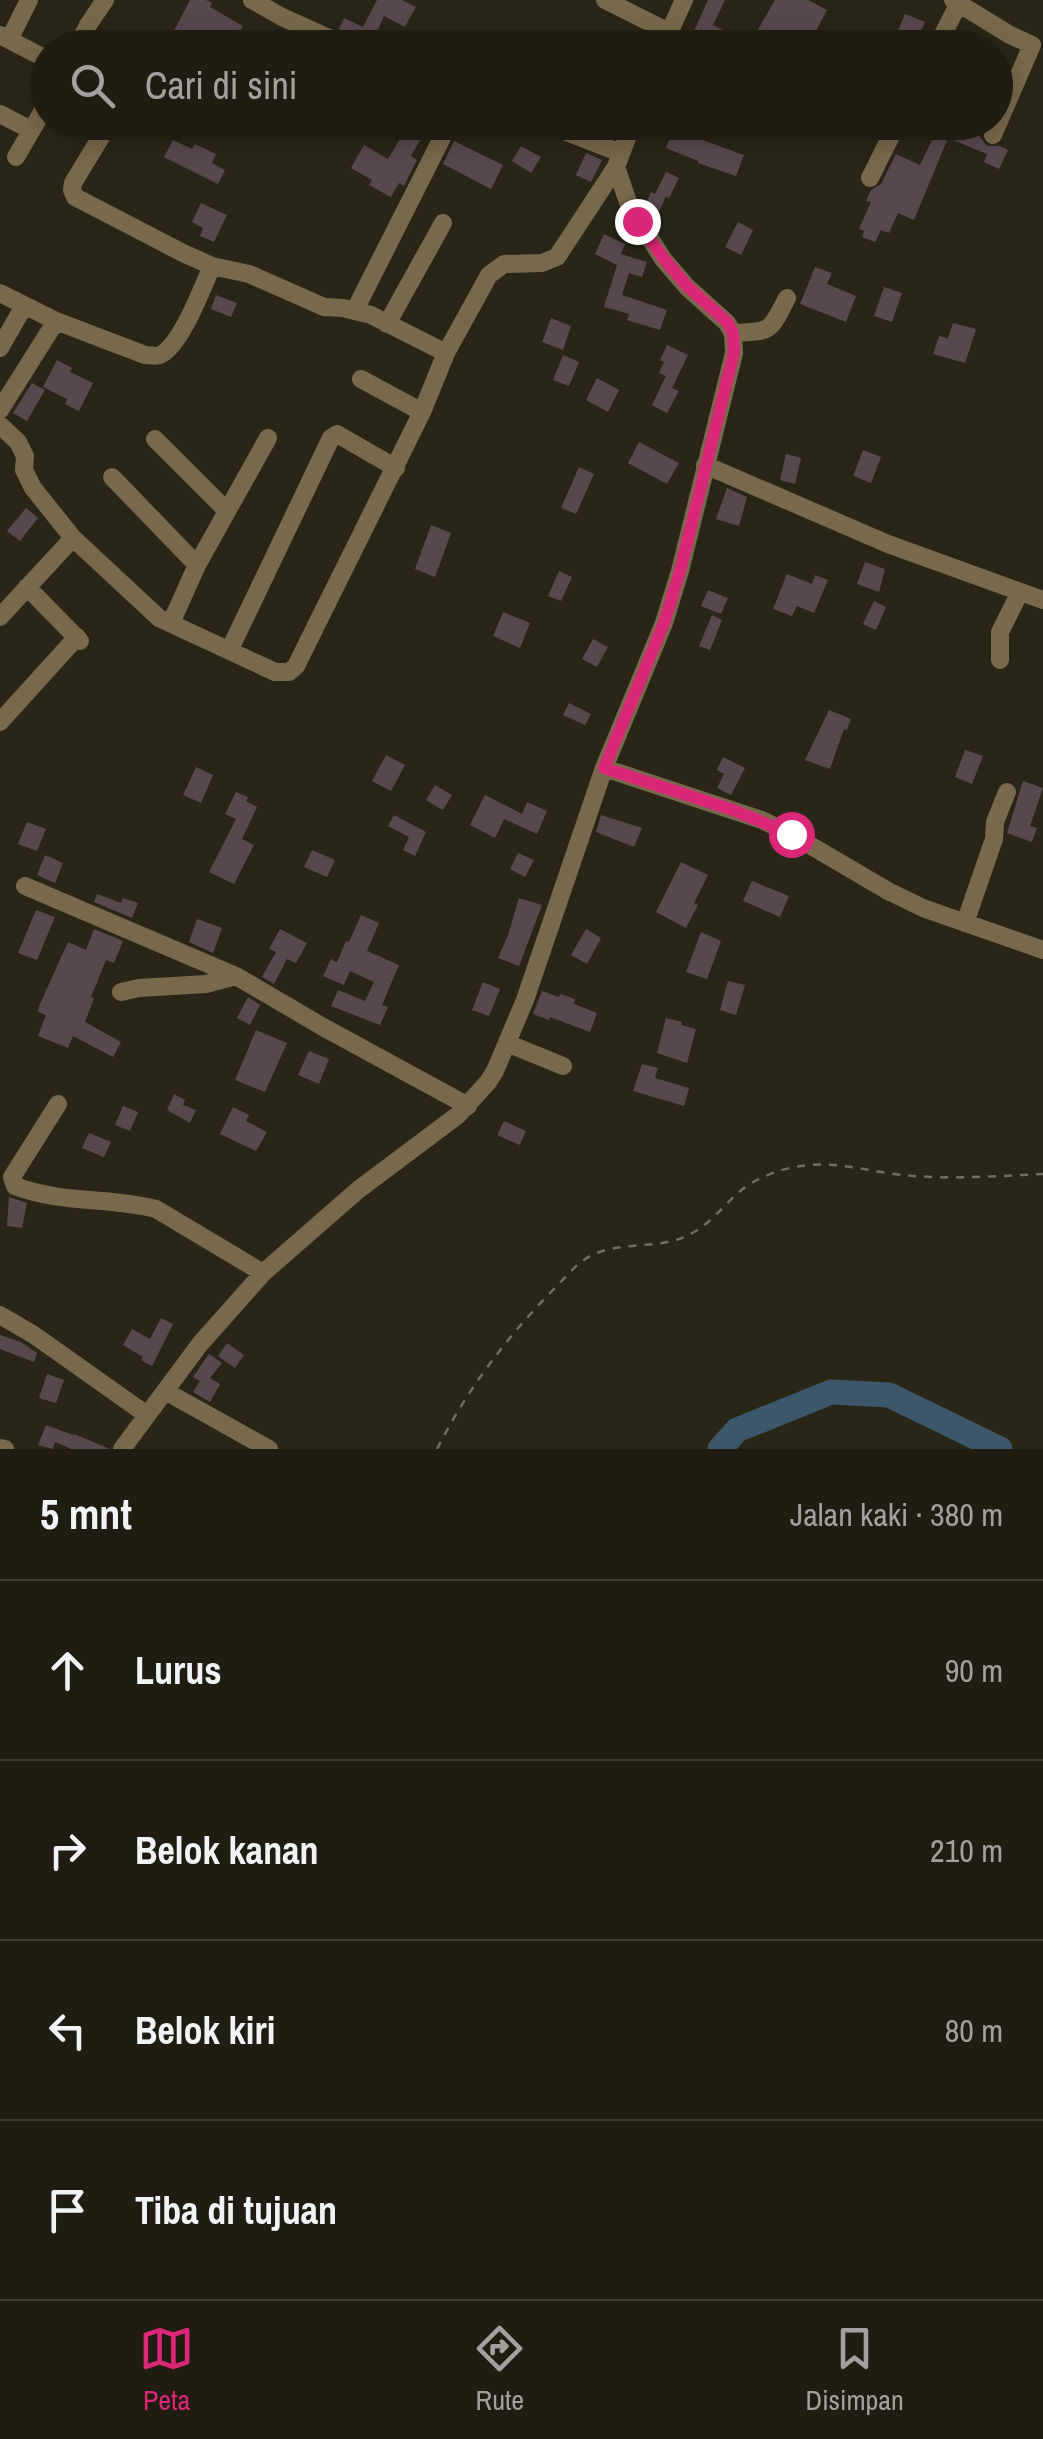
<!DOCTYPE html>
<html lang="id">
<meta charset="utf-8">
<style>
:root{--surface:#201c11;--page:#2d291f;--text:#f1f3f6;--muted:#a2a19f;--line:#3d3a31;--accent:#db2777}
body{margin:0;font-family:"Archivo Narrow",sans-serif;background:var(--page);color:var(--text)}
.stop{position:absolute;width:30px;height:30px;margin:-22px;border:8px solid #db2777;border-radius:50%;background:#fff}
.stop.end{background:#db2777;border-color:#fff;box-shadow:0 2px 10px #0008}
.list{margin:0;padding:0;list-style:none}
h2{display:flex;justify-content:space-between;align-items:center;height:130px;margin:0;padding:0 40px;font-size:42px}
h2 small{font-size:32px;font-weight:400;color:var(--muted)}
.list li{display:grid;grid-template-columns:65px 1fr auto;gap:30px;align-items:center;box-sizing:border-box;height:180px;padding:0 40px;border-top:2px solid var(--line)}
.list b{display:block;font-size:38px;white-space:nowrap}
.list em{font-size:32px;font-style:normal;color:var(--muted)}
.icon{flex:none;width:55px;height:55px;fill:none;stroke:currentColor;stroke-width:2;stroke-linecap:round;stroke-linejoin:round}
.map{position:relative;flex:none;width:1043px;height:1449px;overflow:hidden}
.search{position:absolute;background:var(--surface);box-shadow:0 5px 25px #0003;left:30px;right:30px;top:30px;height:110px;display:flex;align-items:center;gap:25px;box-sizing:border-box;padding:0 35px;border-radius:55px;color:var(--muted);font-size:38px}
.sheet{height:850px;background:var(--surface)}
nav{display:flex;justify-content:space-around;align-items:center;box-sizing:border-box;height:140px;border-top:2px solid var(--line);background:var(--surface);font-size:28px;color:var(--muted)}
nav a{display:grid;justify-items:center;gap:5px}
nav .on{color:var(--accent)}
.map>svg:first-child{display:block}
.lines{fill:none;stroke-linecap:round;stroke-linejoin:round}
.river{stroke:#3d576a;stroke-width:25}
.building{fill:#59474f}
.path{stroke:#706d60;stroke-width:2.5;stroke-dasharray:8 8;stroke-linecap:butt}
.minor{stroke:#79694c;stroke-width:18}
.route{stroke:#db2777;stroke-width:12}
</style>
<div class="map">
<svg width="1043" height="1449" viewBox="0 0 1043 1449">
<rect width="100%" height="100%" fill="#2a2617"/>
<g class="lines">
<path class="river" d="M720,1449L737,1430L831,1392L889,1395L1000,1449"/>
</g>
<path class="building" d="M190,0H206L212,3L210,7L243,26L241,30L274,48H178L168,42Z
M377,0H402L416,7L405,27L384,16L370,48H363L357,37L339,29L344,18L363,27Z
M708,0H725L713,25L725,31L718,48H707L690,40Z
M775,0H808L827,10L807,48H802L779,36L775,42L757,31Z
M905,14L925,22L914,48H891Z
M387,122H422L428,126L411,156L417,160L404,186L399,183L391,197L369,185L372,180L351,168L364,145L388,159L404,132Z
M924,122H963L981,131L979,136L987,146H1000L1008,150L999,169L984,162L987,154L948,138L914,220L898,213L889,233L881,230L875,242L862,237L864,231L859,229L871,202L866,201L871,190L881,184L896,154L920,165L932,140L919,134Z
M676,124L696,132L694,137L744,155L736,176L698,163V161L666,148Z
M173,140L192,149L195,144L216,154L212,163L225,170L218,184L164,157Z
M454,141L503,165L491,189L443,164Z
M521,146L541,157L531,173L512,161Z
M586,153L602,160L591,182L576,175Z
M666,172L679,178L669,198L666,196L658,214L645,206L651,192L655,194Z
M201,203L227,215L214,242L200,236L203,228L192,222Z
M738,222L753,230L741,255L725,247Z
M604,234L625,244L621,254L647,262L642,277L629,273L622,295L667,310L660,330L627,320L629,314L604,307L617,265L595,254Z
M815,267L832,273L827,284L856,296L846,322L800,304Z
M884,287L902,293L892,322L874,316Z
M216,295L237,303L231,317L211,309Z
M551,318L571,326L563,350L542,342Z
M953,323L976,329L965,363L933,354L939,336L948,338Z
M667,345L688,355L672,388L679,391L667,413L652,405L666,376L659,373L664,362L660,360Z
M563,355L579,362L569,386L553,380Z
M57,360L72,368L70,372L93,383L79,411L65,404L67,399L43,387Z
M597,378L619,390L608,412L586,400Z
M32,383L45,390L27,421L13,413Z
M639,442L679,463L667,484L628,463Z
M863,450L881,457L871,483L853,476Z
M786,454L801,458L795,484L780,480Z
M579,467L594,474L576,514L561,508Z
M727,488L747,497L739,526L716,519Z
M26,508L38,518L20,541L7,531Z
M431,525L451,533L435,577L415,569Z
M865,562L885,569L879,592L857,584Z
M559,571L572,577L561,601L548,596Z
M787,574L812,584L815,575L828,580L814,613L797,606L792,616L773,609Z
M708,590L728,598L721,614L701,606Z
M874,601L886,607L876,630L863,624Z
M503,612L530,623L520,648L493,636Z
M712,615L722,620L710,650L699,646Z
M593,639L608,647L597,667L582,659Z
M569,703L591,714L585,725L563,715Z
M829,710L851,719L847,730L844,729L830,769L805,760Z
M965,750L983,756L972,784L955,777Z
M386,755L405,765L391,791L372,781Z
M723,757L745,768L731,795L717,788L724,774L717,770Z
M196,767L213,775L201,803L183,795Z
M1023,781L1043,788L1030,826L1037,828L1032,842L1007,833Z
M435,785L452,795L443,810L426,800Z
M236,792L248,797L246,801L257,807L242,839L254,845L234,884L209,872L236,819L225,814Z
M485,795L522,814L527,802L547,811L537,834L504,819L495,838L470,825Z
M394,815L426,832L415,856L403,850L409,837L388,826Z
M601,815L642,828L634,847L596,832Z
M27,822L46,829L37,851L18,844Z
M312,850L335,860L327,877L304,867Z
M518,853L534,860L525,877L510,869Z
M45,855L63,863L55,883L37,875Z
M681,862L708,875L694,903L698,905L686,928L656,912Z
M752,881L789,896L780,917L743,901Z
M97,894L121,903L123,898L138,903L132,918L94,902Z
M519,898L542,905L519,966L498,958L508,935Z
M36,910L55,917L37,960L18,953Z
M361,915L379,923L367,951L399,965L382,1005L388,1007L380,1025L331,1006L338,990L365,1001L374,982L350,971L344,985L323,976L331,959L337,962L346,941L349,942Z
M197,919L222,928L213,953L189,942Z
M94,929L123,941L114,963L106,960L91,997L94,998L85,1022L121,1042L113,1057L73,1036L68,1048L38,1036L46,1015L38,1012L39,1006L68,942L86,950Z
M280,929L307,943L296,963L287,959L274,984L262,977L276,952L269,949Z
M586,929L601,938L587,964L571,955Z
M701,932L721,941L707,979L686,972Z
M728,981L745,985L736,1015L720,1010Z
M483,982L500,989L489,1016L472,1010Z
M542,991L559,997L560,994L575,999L574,1004L597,1013L590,1032L550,1017L549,1020L533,1014Z
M248,997L260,1005L250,1025L237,1018Z
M666,1018L682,1022L681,1025L696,1029L687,1063L657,1053Z
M256,1030L287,1043L265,1092L235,1080Z
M309,1051L329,1059L319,1084L298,1075Z
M642,1064L658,1068L655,1078L689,1088L684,1106L633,1091Z
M174,1094L185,1100L183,1105L196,1110L190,1123L167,1110Z
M123,1106L138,1112L130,1131L115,1125Z
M233,1107L249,1115L246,1121L267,1132L256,1151L220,1134Z
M504,1121L526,1131L520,1145L497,1135Z
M89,1133L111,1142L104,1157L82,1148Z
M9,1197L27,1203L22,1228L7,1226Z
M161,1318L173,1324L152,1366L141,1360L143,1357L123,1345L132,1329L150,1339Z
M0,1335L21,1342L37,1353L34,1362L0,1349Z
M227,1343L244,1355L235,1368L218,1356Z
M209,1354L222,1363L210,1378L220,1384L210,1402L193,1392L200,1381L193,1377Z
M47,1374L64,1380L56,1403L39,1398Z
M46,1425L73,1435L74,1434L110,1449H71L55,1442L53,1449L38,1445Z"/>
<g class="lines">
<path class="path" d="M437,1449C467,1390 506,1338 552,1291C565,1278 576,1263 592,1255C624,1240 664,1251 694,1232C712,1222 724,1205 739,1192C758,1176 785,1167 809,1165C844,1162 879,1174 914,1176C957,1179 1000,1176 1043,1174"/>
<path class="minor" d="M252,0L282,17L351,48
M605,0L669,32
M953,0L1010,35L1032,45L993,135
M0,35L48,60
M9,40L29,0
M77,48L88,25L105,0
M662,48L684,0
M936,48L959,3
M0,114L31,130
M110,122L73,183L72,190L75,197L183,253L212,266L249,274L324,307L343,308L371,315L446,353
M541,122L621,153
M16,157L48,102
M870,178L898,122
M0,293L56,321L145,355C150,355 156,357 160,355C181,346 203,286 212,266
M355,310L442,138
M387,324L443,223
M733,333C772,331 769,333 787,298
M0,348L24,306
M361,379L422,412
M0,410L56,321
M0,425L18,442L25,456L24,470L33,488L73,538
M155,439L227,511
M705,465L888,544L1043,600
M112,477L197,565
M27,587L80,641
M0,617L73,538L159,618L275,672H289L296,666L422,412L446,353L489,275L504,264L542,263L557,257L616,167
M171,623L197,565L268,438
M229,651L331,438L337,434L396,468
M1000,660V632L1020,592
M0,722L77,637
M604,768L762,820L791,834L888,891L923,908L1043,950
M25,886L236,976L323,1027L468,1106
M965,923L994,839L995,822L1007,792
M121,992L139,988L206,984L236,976
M507,1043L563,1066
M58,1104L12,1177L15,1186C63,1204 110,1197 156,1209L263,1273
M0,1315L34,1335L147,1415
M165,1391L269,1449
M0,1448L5,1449
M122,1449L200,1344L263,1273L358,1190L458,1115L488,1082L495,1071L525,1000L604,768L664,623L680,571L734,353L733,333L727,323L687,287L663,259L629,205L616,167L633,122"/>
</g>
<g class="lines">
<path class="route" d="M637,221L664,259L687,286L728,323L733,333L734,352L680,571L664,623L604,768L733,810L791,834"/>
</g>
</svg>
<div class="stop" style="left:791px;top:834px"></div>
<div class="stop end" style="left:637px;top:221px"></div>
<div class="search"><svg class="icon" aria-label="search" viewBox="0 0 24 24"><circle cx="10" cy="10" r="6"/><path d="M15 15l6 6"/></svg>Cari di sini</div>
</div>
<section class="sheet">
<h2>5 mnt<small>Jalan kaki · 380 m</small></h2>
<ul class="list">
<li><svg class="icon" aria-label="ahead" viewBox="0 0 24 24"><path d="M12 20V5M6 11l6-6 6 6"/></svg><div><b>Lurus</b></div><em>90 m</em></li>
<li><svg class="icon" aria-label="right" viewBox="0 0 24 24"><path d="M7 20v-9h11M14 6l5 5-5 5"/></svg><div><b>Belok kanan</b></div><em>210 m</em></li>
<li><svg class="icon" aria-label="left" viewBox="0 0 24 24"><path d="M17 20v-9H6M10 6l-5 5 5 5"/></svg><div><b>Belok kiri</b></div><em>80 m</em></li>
<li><svg class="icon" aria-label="arrive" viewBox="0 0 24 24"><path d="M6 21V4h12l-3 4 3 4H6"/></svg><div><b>Tiba di tujuan</b></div></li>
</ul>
</section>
<nav>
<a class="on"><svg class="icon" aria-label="map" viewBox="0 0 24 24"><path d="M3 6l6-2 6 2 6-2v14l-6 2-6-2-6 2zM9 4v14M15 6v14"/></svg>Peta</a>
<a><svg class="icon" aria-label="directions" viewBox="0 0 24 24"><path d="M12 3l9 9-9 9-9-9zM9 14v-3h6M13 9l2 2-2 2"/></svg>Rute</a>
<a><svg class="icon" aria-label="saved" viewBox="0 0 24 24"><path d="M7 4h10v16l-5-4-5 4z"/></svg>Disimpan</a>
</nav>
